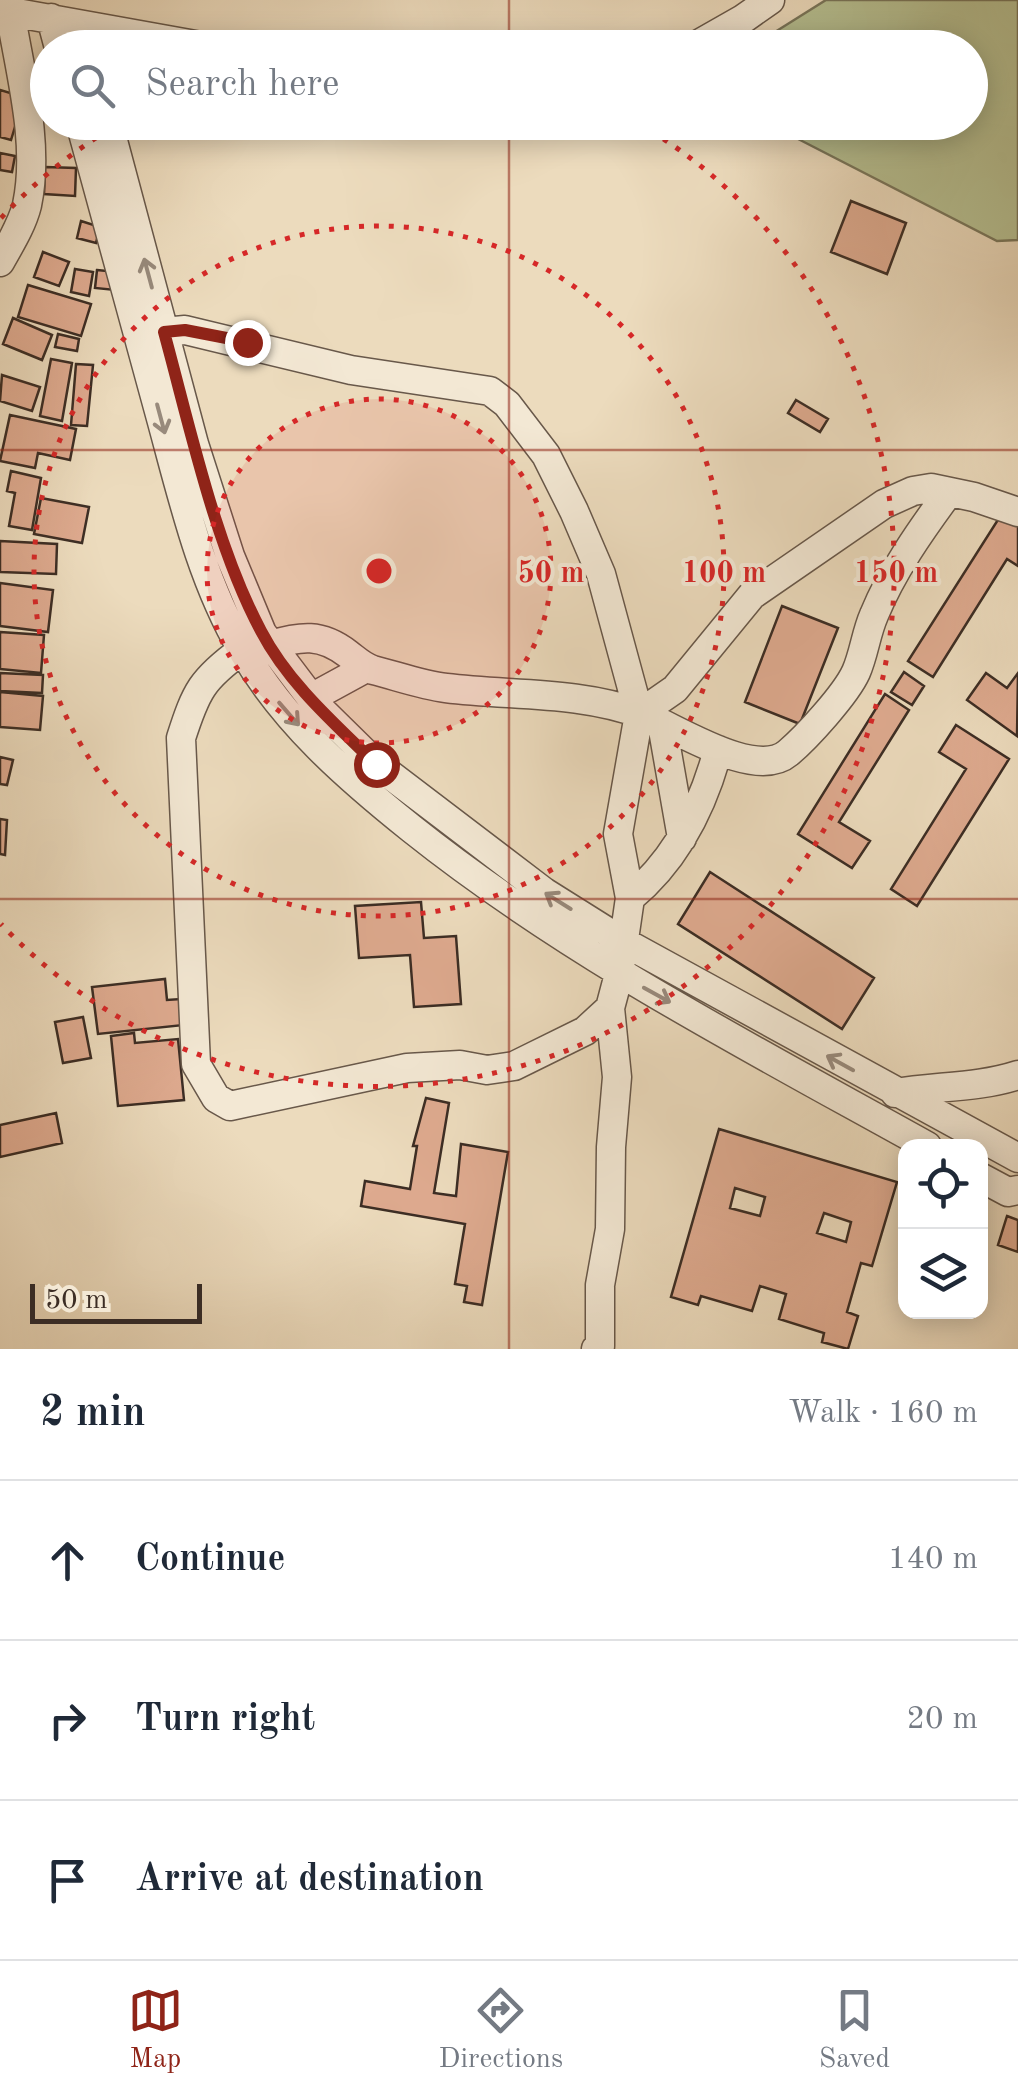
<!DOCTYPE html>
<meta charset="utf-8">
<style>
:root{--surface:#fff;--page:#f2f2f3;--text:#1f2937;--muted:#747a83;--line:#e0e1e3;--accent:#8f2418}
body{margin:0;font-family:"Old Standard TT",serif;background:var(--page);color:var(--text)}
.controls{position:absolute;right:30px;bottom:30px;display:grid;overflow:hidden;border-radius:20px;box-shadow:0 5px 25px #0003}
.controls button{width:90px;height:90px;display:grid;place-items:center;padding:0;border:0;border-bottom:2px solid var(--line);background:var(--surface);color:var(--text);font:50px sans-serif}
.scale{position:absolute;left:30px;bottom:25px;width:172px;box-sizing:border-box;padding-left:10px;border:5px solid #3c2d24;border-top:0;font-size:28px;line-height:35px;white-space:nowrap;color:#3c2d24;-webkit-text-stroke:8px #f3e8d4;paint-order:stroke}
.stop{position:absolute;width:30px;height:30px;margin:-22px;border:8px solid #8f2418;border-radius:50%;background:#fff}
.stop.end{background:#8f2418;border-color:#fff;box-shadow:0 2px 10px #0008}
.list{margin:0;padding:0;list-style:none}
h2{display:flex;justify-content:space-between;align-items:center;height:130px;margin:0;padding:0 40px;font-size:42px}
h2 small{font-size:32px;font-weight:400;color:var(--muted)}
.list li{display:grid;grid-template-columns:65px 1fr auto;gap:30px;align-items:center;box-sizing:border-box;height:160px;padding:0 40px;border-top:2px solid var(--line)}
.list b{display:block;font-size:38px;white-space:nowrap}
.list em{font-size:32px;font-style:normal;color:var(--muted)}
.icon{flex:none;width:55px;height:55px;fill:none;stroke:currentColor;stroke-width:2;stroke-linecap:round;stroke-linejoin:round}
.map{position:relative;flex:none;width:1018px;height:1349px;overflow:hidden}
.search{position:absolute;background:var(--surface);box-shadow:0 5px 25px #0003;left:30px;right:30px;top:30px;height:110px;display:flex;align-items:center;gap:25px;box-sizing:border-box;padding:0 35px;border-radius:55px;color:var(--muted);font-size:38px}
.sheet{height:610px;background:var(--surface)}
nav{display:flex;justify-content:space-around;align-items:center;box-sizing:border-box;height:140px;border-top:2px solid var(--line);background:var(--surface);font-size:28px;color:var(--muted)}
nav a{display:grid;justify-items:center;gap:5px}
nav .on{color:var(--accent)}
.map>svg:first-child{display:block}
.green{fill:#b6c092;stroke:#79765b;stroke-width:2.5}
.building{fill:#deaa8f;stroke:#3c2d24;stroke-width:2.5;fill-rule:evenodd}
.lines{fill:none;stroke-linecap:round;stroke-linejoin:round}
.minor-casing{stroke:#68584a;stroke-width:31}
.minor{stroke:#f3e8d4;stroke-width:28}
.oneway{stroke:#988a7c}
.route{stroke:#8f2418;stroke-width:12}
.grid{fill:none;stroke:#8f2418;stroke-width:2.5;stroke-opacity:0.55}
.ring{fill:none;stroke:#d62828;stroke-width:5;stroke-dasharray:5 10}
.centre{fill:#d62828;stroke:#f3e8d4;stroke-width:5}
.ring-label{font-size:30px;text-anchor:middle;font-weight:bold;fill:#d62828;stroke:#f3e8d4;stroke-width:8;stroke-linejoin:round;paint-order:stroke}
</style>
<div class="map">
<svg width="1018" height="1349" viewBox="0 0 1018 1349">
<rect width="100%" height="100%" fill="#ecdbbd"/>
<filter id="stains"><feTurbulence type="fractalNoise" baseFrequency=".002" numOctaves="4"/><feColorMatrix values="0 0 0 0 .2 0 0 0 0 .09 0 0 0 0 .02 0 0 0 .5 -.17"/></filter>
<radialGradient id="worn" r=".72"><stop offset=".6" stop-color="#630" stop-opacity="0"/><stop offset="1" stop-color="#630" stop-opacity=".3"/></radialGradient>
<path class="green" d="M826,0H1018V240L997,241L767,123L970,122V48L751,47Z"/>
<path class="building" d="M0,90L24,97L11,140L0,137Z
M0,153L15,156L12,172L0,170Z
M45,167L76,168L75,196L44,194Z
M851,201L906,223L887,274L831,252Z
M81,221L100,227L96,243L77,238Z
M43,252L69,262L59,286L34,277Z
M75,269L93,272L89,296L71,292Z
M97,270L117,272L115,290L95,288Z
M28,285L91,304L81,336L18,317Z
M13,318L52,335L42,360L3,344Z
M58,334L79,339L77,351L55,347Z
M51,359L72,363L62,421L40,416Z
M76,364L93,365L87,426L71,425Z
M2,375L40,387L32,411L0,401Z
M796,400L828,419L820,432L788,413Z
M10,415L76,429L70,460L38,453L35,468L0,461Z
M11,471L41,478L32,530L9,526L15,493L7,491Z
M41,498L89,507L82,543L34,534Z
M1001,515L1018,526V566L1007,559L933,677L908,661Z
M0,541L57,544L56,574L0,572Z
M0,583L53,590L48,632L0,626Z
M782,606L838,628L800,724L745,702Z
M0,632L44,635L41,673L0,669Z
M904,672L924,686L912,705L891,692Z
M0,673L43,675L42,693L0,691Z
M986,673L1007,688L1018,673L1017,736L967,700Z
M0,692L43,696L40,730L0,727Z
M885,694L909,710L839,822L870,841L852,868L798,834Z
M956,725L1009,759L917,906L891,889L966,769L939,752Z
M0,757L13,760L7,785L0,784Z
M0,819L7,820L5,855L0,854Z
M710,872L874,978L842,1029L678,924Z
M421,902L424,938L456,936L461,1004L414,1007L410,955L359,958L355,906Z
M165,979L167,1000L181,999L184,1025L98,1034L92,987Z
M83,1017L91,1058L63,1063L55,1022Z
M134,1033L135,1043L178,1039L184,1100L118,1106L111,1036Z
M426,1098L449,1103L434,1193L456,1196L461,1144L508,1152L482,1305L464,1302L467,1286L455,1284L465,1224L361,1206L365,1181L410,1189L417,1146H413Z
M56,1113L62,1143L0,1157V1125Z
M719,1129L897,1182L872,1266L861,1263L847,1312L858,1316L848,1349L822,1342L824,1333L779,1319L786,1294L760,1286L752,1311L701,1296L698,1305L671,1297ZM735,1188L765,1197L760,1216L730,1208ZM824,1213L851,1222L846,1242L817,1233Z
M1007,1216L1018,1220V1252L998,1245Z"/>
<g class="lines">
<defs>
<path id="minor" d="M0,10L212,48
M51,18L59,48
M692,48L743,19L770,0
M80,122C107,222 135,322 162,422C183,499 201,579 242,649C284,722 347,777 412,829C570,955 751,1048 927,1146
M108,122L194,444L230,556L262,633L318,707L376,764L544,892L622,941L1018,1158
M0,262C10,244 22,225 27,205C40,143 20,73 10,11
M164,332L185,330L351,370L490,391L507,404L546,455L574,511L601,574L639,714L618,834L630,898L619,974L610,1008L585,1031L514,1066L487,1070L460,1065L407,1068L230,1106L216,1098L196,1064L181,738C196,691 202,679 242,650
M270,645C301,636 321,633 348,654C356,660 363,667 373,670C397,676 422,685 446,688C510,696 579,691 641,714C675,727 755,781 788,753C807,737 846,694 856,672C864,654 866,633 874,615C892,571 921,530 949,492
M311,698L366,668
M639,714L675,689L752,595L884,504L913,491L931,488L974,497L1018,512
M662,724L682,838
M630,898C676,860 703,806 718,750
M895,1093C936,1086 978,1088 1018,1075
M980,1177L1008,1192L1018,1190
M596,1349L600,1346V1285L610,1229L611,1147L617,1077L610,1008"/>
</defs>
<use href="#minor" class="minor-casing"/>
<use href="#minor" class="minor"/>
</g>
<defs><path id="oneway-shaft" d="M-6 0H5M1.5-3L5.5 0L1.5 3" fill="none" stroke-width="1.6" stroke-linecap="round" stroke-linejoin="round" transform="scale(2.5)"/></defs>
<g class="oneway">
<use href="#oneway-shaft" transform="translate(148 273) rotate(-105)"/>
<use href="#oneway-shaft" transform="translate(161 419) rotate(75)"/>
<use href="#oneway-shaft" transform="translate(289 714) rotate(49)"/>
<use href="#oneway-shaft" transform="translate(558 901) rotate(-148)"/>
<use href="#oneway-shaft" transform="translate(657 995) rotate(29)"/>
<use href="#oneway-shaft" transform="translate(840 1063) rotate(-151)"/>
</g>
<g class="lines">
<path class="route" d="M247,342L185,330L164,332C190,427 215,545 261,631C288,683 335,724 376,764"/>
</g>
<path class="grid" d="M509,0V48M509,122V1349M0,450H1018M0,899H1018"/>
<circle cx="379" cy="571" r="172" fill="#d62828" fill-opacity=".12"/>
<g class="ring">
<circle cx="379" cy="571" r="172"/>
<circle cx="379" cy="571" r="345"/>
<path d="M1 218A517 517 0 0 1 120 123M638 123A517 517 0 1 1 1 924"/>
</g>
<circle cx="379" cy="571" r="15" class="centre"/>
<g class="ring-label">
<text x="551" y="582">50 m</text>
<text x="724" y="582">100 m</text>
<text x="896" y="582">150 m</text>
</g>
<rect width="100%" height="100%" filter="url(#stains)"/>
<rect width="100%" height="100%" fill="url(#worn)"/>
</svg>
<div class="controls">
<button><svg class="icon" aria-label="locate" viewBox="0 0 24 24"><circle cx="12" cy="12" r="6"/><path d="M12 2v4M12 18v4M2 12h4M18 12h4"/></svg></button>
<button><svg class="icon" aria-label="layers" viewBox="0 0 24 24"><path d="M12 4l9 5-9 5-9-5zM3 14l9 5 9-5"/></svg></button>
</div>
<div class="scale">50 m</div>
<div class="stop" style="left:376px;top:764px"></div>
<div class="stop end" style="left:247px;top:342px"></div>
<div class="search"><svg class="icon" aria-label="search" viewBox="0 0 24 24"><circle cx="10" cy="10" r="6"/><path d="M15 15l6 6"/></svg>Search here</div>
</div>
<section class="sheet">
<h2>2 min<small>Walk · 160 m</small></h2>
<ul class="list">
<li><svg class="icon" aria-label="ahead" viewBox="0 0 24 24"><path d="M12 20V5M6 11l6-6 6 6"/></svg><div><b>Continue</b></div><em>140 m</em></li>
<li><svg class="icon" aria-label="right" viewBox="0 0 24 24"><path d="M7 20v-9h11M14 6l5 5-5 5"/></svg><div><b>Turn right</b></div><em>20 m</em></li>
<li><svg class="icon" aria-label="arrive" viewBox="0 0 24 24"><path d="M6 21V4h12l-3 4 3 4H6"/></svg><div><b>Arrive at destination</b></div></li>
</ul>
</section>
<nav>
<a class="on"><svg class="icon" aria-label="map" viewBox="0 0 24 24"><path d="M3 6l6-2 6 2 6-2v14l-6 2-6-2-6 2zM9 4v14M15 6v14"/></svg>Map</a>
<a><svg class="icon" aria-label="directions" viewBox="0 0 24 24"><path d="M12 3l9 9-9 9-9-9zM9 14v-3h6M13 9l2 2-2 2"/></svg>Directions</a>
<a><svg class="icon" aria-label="saved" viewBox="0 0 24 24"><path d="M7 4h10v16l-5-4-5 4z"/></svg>Saved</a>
</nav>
